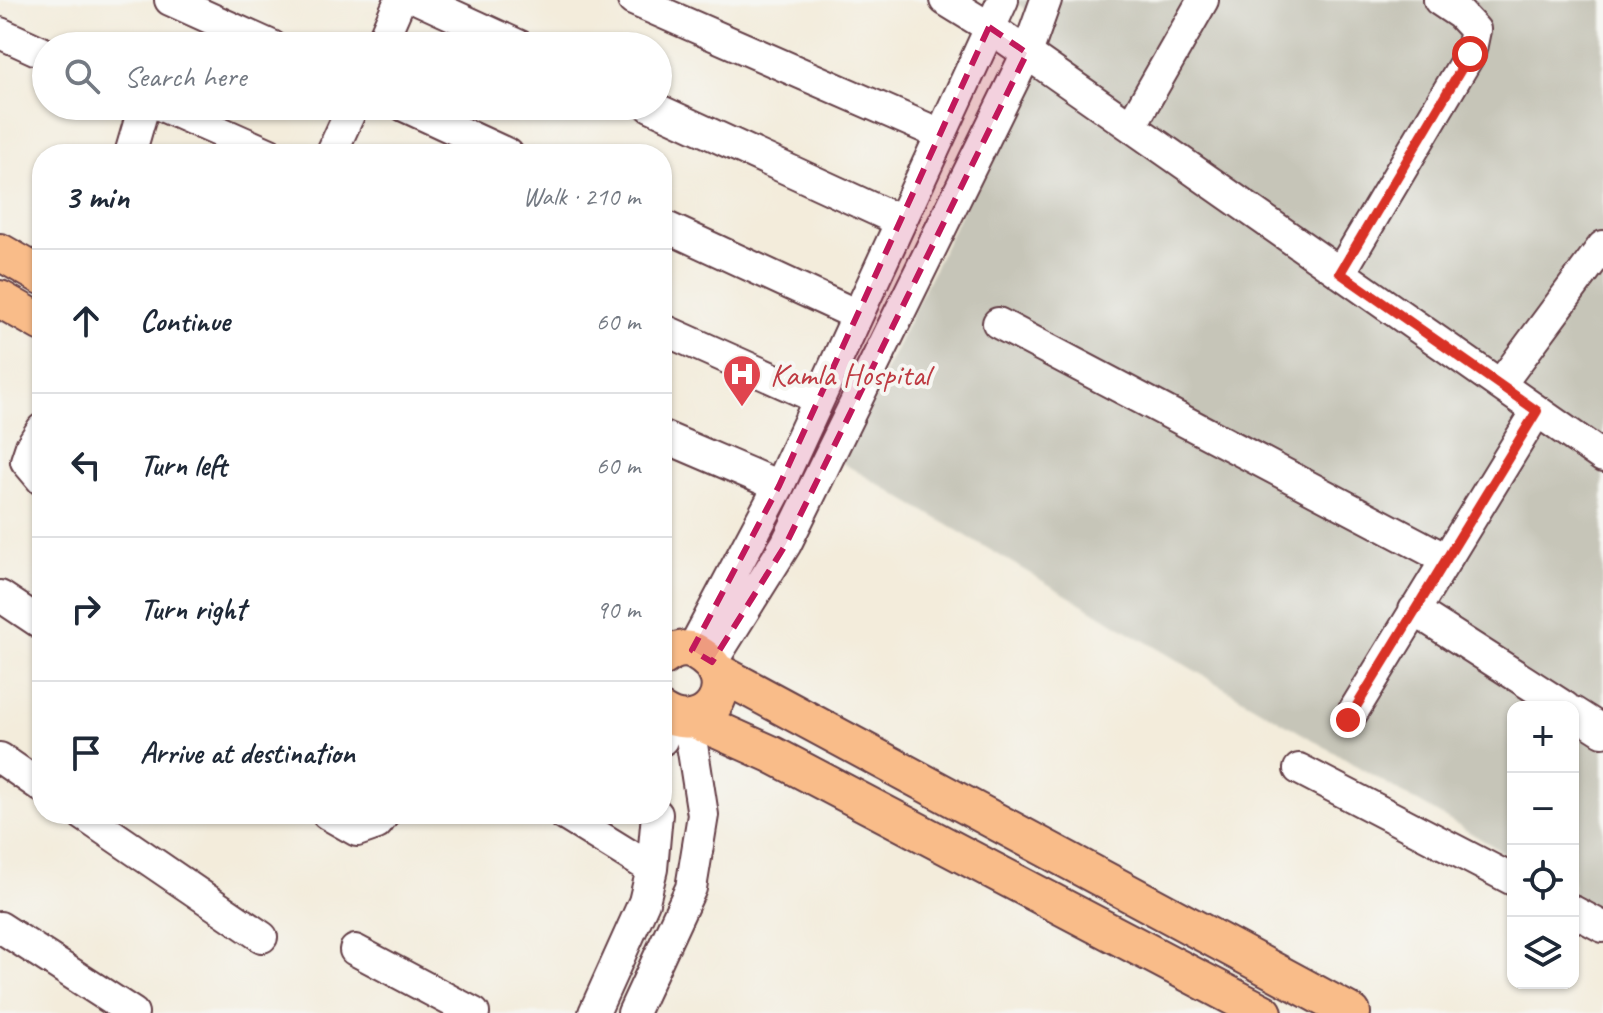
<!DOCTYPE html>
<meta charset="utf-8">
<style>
:root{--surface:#fff;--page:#f6f6f7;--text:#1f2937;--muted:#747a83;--line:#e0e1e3}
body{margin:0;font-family:Caveat,sans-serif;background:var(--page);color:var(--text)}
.controls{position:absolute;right:24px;bottom:24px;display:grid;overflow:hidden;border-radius:16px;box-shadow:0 2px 6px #0004}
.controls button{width:72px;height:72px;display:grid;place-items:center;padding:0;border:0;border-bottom:2px solid var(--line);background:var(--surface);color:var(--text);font:40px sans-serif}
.stop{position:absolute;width:24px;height:24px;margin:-18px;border:6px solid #d93025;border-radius:50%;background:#fff}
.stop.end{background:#d93025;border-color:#fff;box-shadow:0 2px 8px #0008}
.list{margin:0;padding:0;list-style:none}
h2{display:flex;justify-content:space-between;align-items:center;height:104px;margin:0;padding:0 32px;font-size:34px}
h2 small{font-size:26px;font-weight:400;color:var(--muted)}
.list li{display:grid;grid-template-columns:52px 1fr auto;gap:24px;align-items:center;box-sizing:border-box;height:144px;padding:0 32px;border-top:2px solid var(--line)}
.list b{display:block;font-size:30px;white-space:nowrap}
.list em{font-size:26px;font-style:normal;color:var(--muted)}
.icon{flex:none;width:44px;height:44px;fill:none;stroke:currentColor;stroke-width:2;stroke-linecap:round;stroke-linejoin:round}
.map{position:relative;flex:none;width:1603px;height:1013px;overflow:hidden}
.search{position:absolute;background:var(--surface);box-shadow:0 2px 6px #0004;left:32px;top:32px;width:640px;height:88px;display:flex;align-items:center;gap:20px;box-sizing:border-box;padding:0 28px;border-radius:44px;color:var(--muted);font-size:30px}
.panel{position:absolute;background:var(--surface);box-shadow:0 2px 6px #0004;left:32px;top:144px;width:640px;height:680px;border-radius:32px}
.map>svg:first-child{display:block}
.industrial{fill:#c6c5b8}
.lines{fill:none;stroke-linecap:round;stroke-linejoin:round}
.minor-casing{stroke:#633e45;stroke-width:34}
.major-casing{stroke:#633e45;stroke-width:40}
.minor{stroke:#fff;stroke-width:30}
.major{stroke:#f9bc89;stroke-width:36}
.route{stroke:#d93025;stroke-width:10}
.marked{fill:#c2185b;fill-opacity:0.2;stroke:#c2185b;stroke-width:6;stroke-dasharray:16 10;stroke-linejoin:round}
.labels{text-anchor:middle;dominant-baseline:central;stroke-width:8;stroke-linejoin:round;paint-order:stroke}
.health-label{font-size:32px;fill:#be3a42;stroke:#f6f6f2;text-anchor:start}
</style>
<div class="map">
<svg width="1603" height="1013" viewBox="0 0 1603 1013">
<rect width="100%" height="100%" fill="#f6f6f2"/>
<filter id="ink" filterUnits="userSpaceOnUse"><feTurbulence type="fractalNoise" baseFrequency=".0125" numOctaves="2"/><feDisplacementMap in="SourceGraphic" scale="16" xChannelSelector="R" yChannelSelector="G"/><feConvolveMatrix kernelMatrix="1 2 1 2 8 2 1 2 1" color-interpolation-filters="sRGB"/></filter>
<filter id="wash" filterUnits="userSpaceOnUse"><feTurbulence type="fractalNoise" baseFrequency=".006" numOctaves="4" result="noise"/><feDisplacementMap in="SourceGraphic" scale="32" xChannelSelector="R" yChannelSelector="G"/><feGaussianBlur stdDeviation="1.8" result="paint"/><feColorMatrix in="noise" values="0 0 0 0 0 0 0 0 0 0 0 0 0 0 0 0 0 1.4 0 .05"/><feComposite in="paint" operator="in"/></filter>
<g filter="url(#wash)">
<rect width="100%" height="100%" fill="#f3ecdb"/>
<path class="industrial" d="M1013,0H1603V911L1573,893V707H1513V858L841,462L1049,29Z"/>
</g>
<g filter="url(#ink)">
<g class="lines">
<defs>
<path id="minor" d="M170,0L272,46
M420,0L520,46
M633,0L940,134
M945,0L989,27L1603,457
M0,33L46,54
M380,46L400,0
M162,106L270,154
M404,106L508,154
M650,106L900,221
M1131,126L1203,0
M130,154L144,106
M331,154L353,106
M662,225L857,315
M1340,273L1470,54L1475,30L1460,14L1439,0
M998,323L1446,559
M662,329L819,399
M1500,385L1603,246
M42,429L31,446L26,461L42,480
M662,436L779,486
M0,596L42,624
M1414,610L1565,707
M692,650L779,486L1003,0
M712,662L786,544L1027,53L1046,0
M1573,712L1603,731
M1348,720L1537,411
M662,740L664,713
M0,758L42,787
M1299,769L1513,880
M82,814L262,937
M327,814L357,831L377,824L384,814
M563,814L652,869
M1573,911L1603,927
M0,927L133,1013
M355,950L474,1013
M594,1013L644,902L652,869L657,814
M633,1013L691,888L703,815L688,719"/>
<path id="major" d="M0,252L42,276
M0,299L42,323
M662,658C673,650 686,646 697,653C747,682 705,740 662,712
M718,672L1352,1013
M693,719L771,754L1264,1013"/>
</defs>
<use href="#minor" class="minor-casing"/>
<use href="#major" class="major-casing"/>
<use href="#minor" class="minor"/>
<use href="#major" class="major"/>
</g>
</g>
<g class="lines" filter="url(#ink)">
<path class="route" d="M1348,720L1537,411L1340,273L1470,54"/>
</g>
<path class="marked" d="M989,27L1027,53L786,544L712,662L692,650L779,486Z"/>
<defs>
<symbol id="hospital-pin" viewBox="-11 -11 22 30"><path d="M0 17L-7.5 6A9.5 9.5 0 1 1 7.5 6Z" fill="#e0444e" stroke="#f6f6f2"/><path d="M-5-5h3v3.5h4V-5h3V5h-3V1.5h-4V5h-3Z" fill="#fff"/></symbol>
</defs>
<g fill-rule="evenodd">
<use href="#hospital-pin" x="720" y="352" width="44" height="60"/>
</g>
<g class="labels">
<g class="health-label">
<text x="770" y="374">Kamla Hospital</text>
</g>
</g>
</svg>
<div class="controls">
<button>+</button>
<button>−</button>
<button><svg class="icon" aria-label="locate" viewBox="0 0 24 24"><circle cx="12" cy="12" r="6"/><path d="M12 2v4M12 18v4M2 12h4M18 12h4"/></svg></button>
<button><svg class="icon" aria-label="layers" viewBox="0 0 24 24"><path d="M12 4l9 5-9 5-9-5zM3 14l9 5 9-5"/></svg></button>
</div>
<div class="stop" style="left:1470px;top:54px"></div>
<div class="stop end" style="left:1348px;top:720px"></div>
<div class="search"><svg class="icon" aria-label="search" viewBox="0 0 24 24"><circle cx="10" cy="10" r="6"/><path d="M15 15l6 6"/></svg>Search here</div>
<section class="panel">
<h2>3 min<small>Walk · 210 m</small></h2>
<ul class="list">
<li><svg class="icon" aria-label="ahead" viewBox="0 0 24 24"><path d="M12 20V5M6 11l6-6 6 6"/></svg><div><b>Continue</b></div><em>60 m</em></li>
<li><svg class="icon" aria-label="left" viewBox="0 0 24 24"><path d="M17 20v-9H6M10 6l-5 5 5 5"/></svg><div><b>Turn left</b></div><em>60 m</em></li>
<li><svg class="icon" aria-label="right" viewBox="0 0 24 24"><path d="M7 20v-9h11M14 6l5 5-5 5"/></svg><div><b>Turn right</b></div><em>90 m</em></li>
<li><svg class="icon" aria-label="arrive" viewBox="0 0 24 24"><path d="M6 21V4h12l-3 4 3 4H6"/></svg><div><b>Arrive at destination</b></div></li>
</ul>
</section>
</div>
